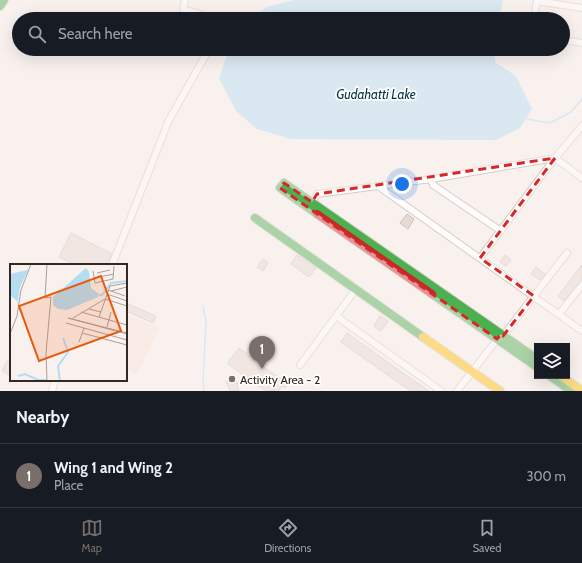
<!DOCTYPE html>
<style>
:root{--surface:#171b24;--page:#242831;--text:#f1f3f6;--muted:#9ea1a6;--line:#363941;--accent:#796e69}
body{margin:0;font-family:Cabin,sans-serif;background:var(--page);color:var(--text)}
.controls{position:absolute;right:12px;bottom:12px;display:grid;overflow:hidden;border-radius:0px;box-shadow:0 4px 16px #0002}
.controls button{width:36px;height:36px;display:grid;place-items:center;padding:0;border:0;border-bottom:1px solid var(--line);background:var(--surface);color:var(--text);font:20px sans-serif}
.you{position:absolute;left:402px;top:184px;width:14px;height:14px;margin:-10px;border:3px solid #fff;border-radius:50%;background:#1a73e8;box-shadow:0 0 0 6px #1a73e833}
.badge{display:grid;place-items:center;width:26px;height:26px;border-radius:50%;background:var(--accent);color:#fff;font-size:13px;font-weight:700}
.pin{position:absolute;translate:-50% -33px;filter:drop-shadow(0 1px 2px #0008)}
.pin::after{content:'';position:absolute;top:21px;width:14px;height:12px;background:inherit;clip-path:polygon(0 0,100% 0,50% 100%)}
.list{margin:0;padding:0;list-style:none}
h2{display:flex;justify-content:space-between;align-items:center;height:52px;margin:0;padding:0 16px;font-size:17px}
h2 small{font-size:13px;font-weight:400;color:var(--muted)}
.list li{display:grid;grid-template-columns:26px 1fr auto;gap:12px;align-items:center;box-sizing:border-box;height:64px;padding:0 16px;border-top:1px solid var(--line)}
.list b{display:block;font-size:15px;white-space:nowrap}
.list p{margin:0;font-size:13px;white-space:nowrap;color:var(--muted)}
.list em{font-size:13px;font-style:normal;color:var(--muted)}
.icon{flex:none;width:22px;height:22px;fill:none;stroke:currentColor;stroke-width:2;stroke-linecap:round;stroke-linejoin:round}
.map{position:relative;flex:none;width:582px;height:391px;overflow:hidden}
.search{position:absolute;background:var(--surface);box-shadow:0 4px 16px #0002;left:12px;right:12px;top:12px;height:44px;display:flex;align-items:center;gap:10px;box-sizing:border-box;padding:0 14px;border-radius:22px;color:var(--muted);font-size:15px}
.sheet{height:116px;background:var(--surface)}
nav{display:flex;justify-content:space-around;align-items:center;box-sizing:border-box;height:56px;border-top:1px solid var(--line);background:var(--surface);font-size:11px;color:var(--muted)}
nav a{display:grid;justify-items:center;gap:2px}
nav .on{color:var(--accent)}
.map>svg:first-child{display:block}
.built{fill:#f8e6de}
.water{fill:#b4ddf3}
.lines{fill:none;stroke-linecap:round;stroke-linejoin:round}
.stream{stroke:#b4ddf3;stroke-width:1.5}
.building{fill:#e8dad2;stroke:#ccc3be}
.street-casing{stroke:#d6ccc7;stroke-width:8}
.fast-casing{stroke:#d6ccc7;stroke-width:10}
.slow-casing{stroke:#d6ccc7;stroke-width:10}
.jam-casing{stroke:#d6ccc7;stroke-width:10}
.street{stroke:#fefdfc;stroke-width:6}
.fast{stroke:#4caf50;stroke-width:8}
.slow{stroke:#ffc107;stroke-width:8}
.jam{stroke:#c62828;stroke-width:8}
.marked{fill:none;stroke:#d62828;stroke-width:3;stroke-dasharray:8 5;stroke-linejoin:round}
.poi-dot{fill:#796e69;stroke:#fff;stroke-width:1.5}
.labels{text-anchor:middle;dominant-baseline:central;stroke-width:3.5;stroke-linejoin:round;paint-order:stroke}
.poi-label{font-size:12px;fill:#342822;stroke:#fff;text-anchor:start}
.water-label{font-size:13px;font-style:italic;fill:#003349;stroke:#fff}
.inset-river{fill:none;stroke:#b4ddf3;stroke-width:2}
.inset-road{fill:none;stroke:#aaa19c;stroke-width:1}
.view{fill:#e8590c;fill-opacity:0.15;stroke:#e8590c;stroke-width:2}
.inset-edge{fill:none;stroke:#342822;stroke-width:2}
</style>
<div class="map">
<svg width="582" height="391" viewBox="0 0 582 391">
<rect width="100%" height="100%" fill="#f9f1ee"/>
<path class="built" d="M126,314L159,328L137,375L126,368Z"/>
<path class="water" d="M293,0H503L499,19H250L267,7Z
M229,49H495V62L516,76L532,109L520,128L496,140L291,139L257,129L236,111L219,78Z"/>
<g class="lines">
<path class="stream" d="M526,119L550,123L571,112L582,99
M203,306L206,322L203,380L204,391"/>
</g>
<path class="building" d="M407,214L414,219L408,229L400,223Z
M71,233L112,254L108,265H75L59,257Z
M297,255L316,268L309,277L291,264Z
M505,255L511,260L506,266L500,262Z
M263,259L268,263L263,271L257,267Z
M582,265V279L564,301L558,296Z
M536,267L545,274L540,280L531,274Z
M126,303L156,316L153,323L126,311Z
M380,316L388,321L381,331L374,326Z
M347,333L393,366L429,391H411L399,383L341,342Z
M239,348L272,373L287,382L288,384L285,388L282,386L278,391H266L229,365L228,362Z
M7,361L11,363V376L2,371Z
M233,374L236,381L239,391H230L226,382Z"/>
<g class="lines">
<defs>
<path id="street" d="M185,0L183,9L216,19
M537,1L582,8
M534,19L537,0
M563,40L582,43
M431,179L433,185L501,231
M378,186L582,331
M312,202L317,194L431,179L555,158L582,178
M480,258L555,158L582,126
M112,265L169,120L209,49
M559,314L582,285
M336,316L441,391
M503,336L567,253
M300,365L356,289
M52,391L55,380
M457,391L499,337"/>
<path id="fast" d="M0,6L4,0
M317,214L280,188L284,183L537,359
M255,218L423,337
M432,294L537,367
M550,376L571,391"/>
<path id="slow" d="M423,337L500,391
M561,376L582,391"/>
<path id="jam" d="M317,214L432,294"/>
</defs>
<use href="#street" class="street-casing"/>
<use href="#fast" class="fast-casing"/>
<use href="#slow" class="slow-casing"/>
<use href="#jam" class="jam-casing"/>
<use href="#street" class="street"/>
<use href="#fast" class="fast"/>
<use href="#slow" class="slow"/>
<use href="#jam" class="jam"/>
</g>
<path d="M0 0H582V391H0ZM555,158L480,258L534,296L503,336L501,334L497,339L280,188L284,183L312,202L317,194Z" fill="#f9f1ee" fill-opacity=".55" fill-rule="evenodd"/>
<path class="marked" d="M555,158L480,258L534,296L503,336L501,334L497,339L280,188L284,183L312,202L317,194Z"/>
<circle class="poi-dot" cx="232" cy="379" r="4"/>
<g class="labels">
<g class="poi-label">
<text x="240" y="379">Activity Area - 2</text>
</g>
<g class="water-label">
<text x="376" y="94">Gudahatti Lake</text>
</g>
</g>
<g transform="translate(10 264)">
<rect width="117" height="117" fill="#f9f1ee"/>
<path d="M76,4L79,8L81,24L89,30L88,33L57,46L48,45L43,41V33ZM18,6L10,23L7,42V37L0,31V10Z" fill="#b4ddf3"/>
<path class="inset-river" d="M89,31H92L101,19L117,17M8,112L15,110L28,116H36M50,117L48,102L58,88L53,74"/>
<path class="inset-road" d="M37,0L35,34L41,33L36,89L37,117M83,7L85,19L103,15L104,2M87,9L100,6M84,14L104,10M98,26L115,32M101,27L117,23M97,30L117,37M79,45L91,48M71,48L117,61M89,53L100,22L117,19M63,54L95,35L117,42M56,59L117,76M97,63L101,48M72,69L117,81M117,69L58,54L117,70M0,70L7,52L11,26L21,0M69,78L74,64"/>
<path class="view" d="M91,12L111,67L29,97L9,42Z"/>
<rect width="117" height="117" class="inset-edge"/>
</g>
</svg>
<div class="controls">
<button><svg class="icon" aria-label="layers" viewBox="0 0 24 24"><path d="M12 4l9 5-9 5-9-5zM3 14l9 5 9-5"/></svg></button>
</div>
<div class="you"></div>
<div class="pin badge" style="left:262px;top:369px">1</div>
<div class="search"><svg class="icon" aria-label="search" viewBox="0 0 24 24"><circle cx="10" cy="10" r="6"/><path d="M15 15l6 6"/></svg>Search here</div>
</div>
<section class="sheet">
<h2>Nearby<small></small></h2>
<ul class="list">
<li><span class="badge">1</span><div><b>Wing 1 and Wing 2</b><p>Place</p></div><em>300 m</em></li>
</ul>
</section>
<nav>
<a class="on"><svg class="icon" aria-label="map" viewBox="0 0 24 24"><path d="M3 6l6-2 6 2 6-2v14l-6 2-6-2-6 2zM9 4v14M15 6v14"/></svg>Map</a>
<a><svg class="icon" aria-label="directions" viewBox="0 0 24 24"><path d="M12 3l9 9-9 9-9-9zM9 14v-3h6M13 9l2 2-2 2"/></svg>Directions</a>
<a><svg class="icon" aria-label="saved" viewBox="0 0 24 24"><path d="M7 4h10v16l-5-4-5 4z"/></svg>Saved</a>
</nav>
